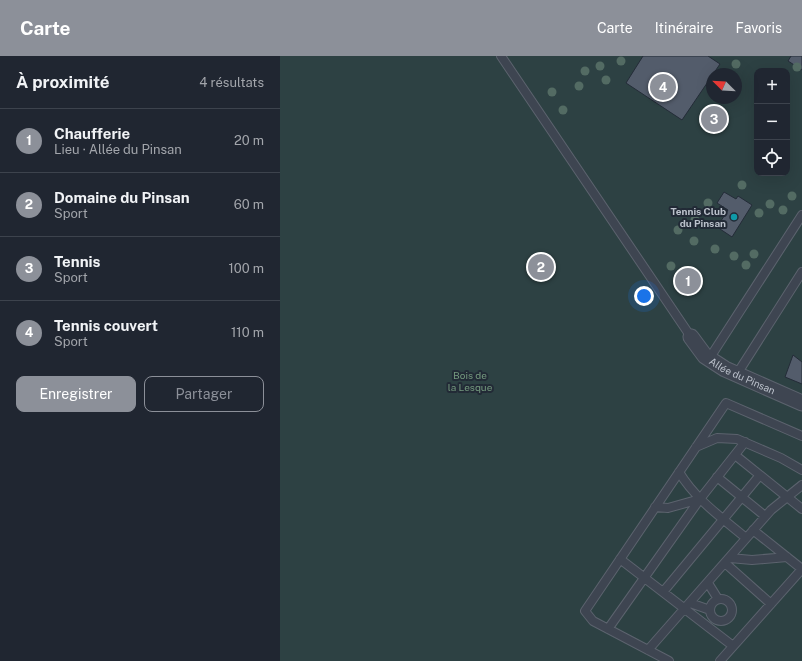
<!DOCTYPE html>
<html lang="fr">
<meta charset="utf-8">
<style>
:root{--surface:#202631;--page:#282e39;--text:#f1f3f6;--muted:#a2a5ab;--line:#3d434d;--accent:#8c9099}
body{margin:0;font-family:"Public Sans",sans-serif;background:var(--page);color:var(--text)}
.controls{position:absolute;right:12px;top:12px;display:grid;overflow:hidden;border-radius:8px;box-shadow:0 4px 16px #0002}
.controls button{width:36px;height:36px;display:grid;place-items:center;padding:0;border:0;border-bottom:1px solid var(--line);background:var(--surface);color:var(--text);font:20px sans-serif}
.compass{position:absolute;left:426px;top:12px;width:36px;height:36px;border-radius:50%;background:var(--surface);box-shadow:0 4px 16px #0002;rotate:294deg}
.you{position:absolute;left:364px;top:240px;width:14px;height:14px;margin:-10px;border:3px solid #fff;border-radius:50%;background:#1a73e8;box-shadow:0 0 0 6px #1a73e833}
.badge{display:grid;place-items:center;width:26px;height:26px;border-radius:50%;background:var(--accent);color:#fff;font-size:13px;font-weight:700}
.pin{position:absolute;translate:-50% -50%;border:2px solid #fff;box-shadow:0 1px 4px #0006}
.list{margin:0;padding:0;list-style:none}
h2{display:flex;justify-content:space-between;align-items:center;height:52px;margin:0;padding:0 16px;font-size:17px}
h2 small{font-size:13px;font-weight:400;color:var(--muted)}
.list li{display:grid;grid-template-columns:26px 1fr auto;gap:12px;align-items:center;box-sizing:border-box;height:64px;padding:0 16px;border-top:1px solid var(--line)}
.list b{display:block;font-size:15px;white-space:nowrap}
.list p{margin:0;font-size:13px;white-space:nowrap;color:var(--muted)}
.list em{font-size:13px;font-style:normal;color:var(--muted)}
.actions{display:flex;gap:8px;padding:12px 16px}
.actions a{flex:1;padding:9px 0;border:1px solid var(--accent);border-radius:8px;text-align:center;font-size:14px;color:var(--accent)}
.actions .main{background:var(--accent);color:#fff}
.icon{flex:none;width:22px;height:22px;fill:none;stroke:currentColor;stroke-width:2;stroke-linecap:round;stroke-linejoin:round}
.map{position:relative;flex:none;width:522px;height:605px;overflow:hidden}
header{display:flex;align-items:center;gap:24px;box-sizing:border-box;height:56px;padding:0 20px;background:var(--accent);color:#fff}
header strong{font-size:19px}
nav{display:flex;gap:22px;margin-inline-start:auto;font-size:14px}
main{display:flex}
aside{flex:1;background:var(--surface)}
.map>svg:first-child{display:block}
.green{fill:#2d4143;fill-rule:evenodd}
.building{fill:#535c6b;stroke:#242c38}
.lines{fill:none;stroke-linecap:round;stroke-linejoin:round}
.service-casing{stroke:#5c636e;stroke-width:10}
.minor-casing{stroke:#5c636e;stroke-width:17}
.service{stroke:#3e4551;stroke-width:8}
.minor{stroke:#3e4551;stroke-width:15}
.tree{fill:#536b63}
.culture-dot{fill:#0f9aa8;stroke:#222a36;stroke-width:1.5}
.labels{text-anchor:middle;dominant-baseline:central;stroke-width:4;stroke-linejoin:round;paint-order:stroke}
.poi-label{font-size:10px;font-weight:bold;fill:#bbc1cb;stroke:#222a36;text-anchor:end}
.park-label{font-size:10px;fill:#74997e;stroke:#222a36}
.street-label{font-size:10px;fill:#bbc1cb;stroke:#222a36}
</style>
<header>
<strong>Carte</strong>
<nav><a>Carte</a><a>Itinéraire</a><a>Favoris</a></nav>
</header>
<main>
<aside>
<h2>À proximité<small>4 résultats</small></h2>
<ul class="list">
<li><span class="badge">1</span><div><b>Chaufferie</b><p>Lieu · Allée du Pinsan</p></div><em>20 m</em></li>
<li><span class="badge">2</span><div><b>Domaine du Pinsan</b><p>Sport</p></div><em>60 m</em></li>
<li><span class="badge">3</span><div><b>Tennis</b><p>Sport</p></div><em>100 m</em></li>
<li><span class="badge">4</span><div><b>Tennis couvert</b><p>Sport</p></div><em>110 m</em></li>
</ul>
<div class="actions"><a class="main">Enregistrer</a><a>Partager</a></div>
</aside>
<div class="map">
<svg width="522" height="605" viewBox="0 0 522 605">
<rect width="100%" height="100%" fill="#2a3341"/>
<path class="green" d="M0,0H522V605H0ZM477,15H507V117H477ZM432,18H456V42H432Z"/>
<path class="building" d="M363,0H428L440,8L402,64L346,27Z
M511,0H522V14L508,5Z
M444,136L456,143L458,140L472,149L452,181L437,171L448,154L437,147Z
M409,211L421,218L407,240L396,233Z
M513,299L522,306V328L505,321Z"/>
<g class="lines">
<defs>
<path id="service" d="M221,0L411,281
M429,303L522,159
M457,318L522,216
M416,391L437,382L457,383L501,402L522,414
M455,399L522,453
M399,416C416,444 441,461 466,482
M437,421L485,460
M375,451L388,452L420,443
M473,474L522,513
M450,502L472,504L507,501
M340,503L453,590
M445,507L491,548
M428,527L438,543
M383,536L480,419
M430 554a11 11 0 1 1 22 0a11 11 0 1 1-22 0Z
M410,547L430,554
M328,573L420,443L465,386
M368,594L491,454L522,429
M389,605L313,565L305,555L446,347L522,380
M440,605L522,513"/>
<g id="minor">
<path id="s1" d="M411,281L425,300L445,313L522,347"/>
</g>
</defs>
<use href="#service" class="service-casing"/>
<use href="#minor" class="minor-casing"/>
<use href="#service" class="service"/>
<use href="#minor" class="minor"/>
</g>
<g class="tree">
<circle cx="341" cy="5" r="4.5"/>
<circle cx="456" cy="8" r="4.5"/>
<circle cx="320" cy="10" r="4.5"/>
<circle cx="517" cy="11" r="4.5"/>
<circle cx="305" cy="15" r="4.5"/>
<circle cx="326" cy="24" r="4.5"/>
<circle cx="299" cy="30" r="4.5"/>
<circle cx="272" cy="36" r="4.5"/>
<circle cx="283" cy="54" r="4.5"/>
<circle cx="462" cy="129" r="4.5"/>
<circle cx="512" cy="140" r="4.5"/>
<circle cx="428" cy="147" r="4.5"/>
<circle cx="490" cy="148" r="4.5"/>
<circle cx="503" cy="154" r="4.5"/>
<circle cx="479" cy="157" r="4.5"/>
<circle cx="415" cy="164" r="4.5"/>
<circle cx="398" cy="174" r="4.5"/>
<circle cx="414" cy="185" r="4.5"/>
<circle cx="435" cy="193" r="4.5"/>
<circle cx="474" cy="198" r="4.5"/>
<circle cx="454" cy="200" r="4.5"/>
<circle cx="466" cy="209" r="4.5"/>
<circle cx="391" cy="210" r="4.5"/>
</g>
<circle class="culture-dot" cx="454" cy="161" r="4"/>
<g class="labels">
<g class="poi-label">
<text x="446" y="155">Tennis Club<tspan x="446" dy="12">du Pinsan</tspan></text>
</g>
<g class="park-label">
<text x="190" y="319">Bois de<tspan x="190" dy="12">la Lesque</tspan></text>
</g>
<g class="street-label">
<text stroke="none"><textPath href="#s1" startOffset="66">Allée du Pinsan</textPath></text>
</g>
</g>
</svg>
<div class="controls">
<button>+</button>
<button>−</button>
<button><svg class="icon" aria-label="locate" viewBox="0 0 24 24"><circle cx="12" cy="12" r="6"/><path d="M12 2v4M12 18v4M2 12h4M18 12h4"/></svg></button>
</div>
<svg class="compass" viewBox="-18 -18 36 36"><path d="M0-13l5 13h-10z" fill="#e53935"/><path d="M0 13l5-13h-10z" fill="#a2a5ab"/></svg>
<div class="you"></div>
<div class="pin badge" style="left:408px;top:225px">1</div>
<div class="pin badge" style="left:261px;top:211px">2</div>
<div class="pin badge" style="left:434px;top:63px">3</div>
<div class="pin badge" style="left:383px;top:31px">4</div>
</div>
</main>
